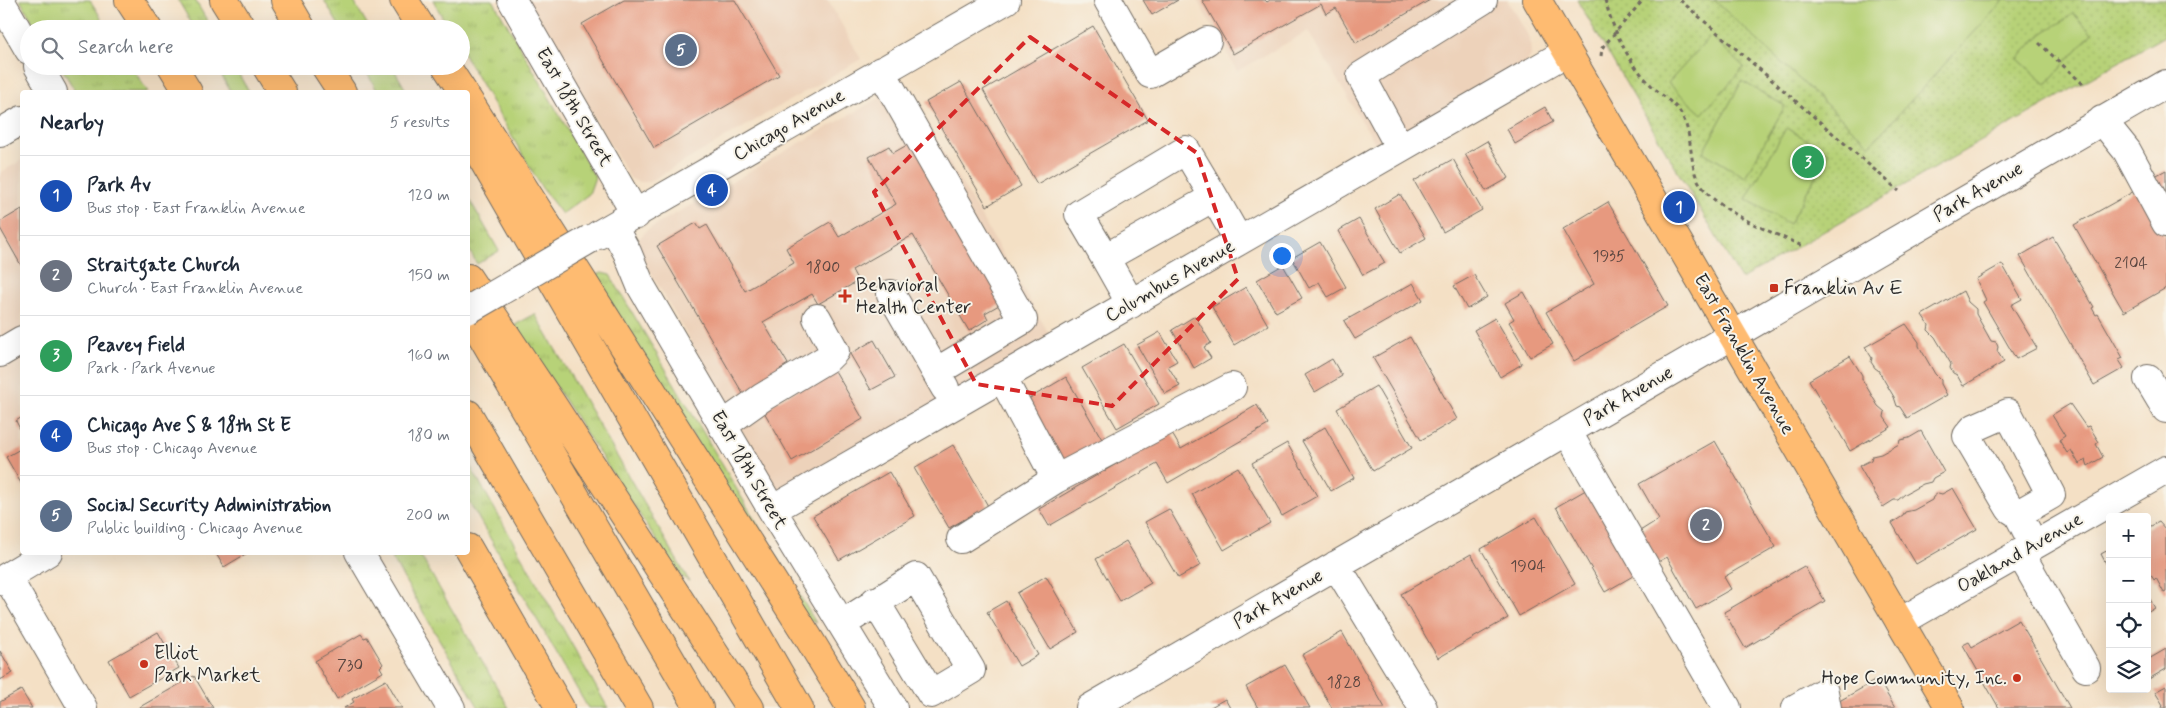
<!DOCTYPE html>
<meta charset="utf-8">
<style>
:root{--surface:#fff;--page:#f2f2f3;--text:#1f2937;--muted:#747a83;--line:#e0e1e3;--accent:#c8321e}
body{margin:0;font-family:Mynerve,sans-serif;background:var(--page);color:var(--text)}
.controls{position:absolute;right:15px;bottom:15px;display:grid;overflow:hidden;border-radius:5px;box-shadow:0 5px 20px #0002}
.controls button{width:45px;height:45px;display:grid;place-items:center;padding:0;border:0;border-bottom:1px solid var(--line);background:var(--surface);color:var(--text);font:25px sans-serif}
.you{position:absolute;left:1281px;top:255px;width:18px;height:18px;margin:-12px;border:4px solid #fff;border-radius:50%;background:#1a73e8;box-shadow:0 0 0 8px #1a73e833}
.badge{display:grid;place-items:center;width:32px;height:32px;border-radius:50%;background:var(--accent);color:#fff;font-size:16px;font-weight:700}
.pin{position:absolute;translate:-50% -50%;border:2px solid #fff;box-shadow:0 1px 5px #0006}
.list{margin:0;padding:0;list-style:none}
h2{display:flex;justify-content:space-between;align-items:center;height:65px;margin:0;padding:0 20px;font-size:21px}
h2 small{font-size:16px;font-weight:400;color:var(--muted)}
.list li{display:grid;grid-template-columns:32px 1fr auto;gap:15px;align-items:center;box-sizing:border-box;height:80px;padding:0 20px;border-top:1px solid var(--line)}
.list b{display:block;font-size:19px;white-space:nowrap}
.list p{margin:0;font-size:16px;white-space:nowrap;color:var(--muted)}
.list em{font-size:16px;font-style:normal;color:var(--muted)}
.icon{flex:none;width:28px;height:28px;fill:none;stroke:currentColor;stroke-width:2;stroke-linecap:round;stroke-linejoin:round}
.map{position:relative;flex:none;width:2166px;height:708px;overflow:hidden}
.search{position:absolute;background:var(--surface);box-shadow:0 5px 20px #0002;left:20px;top:20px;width:450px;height:55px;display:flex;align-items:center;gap:12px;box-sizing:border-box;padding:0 18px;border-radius:28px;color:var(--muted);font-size:19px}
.panel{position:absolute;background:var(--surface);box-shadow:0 5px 20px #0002;left:20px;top:90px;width:450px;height:465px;border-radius:5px}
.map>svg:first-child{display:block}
.built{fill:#edd2ba}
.grass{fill:url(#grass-tufts);stroke:#717e52}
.park{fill:url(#park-dots);stroke:#717e52}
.garden{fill:#b7d278;stroke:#717e52}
.building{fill:#e7997f}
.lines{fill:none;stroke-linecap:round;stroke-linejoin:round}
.minor-casing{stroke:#716a61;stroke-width:30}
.major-casing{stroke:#716a61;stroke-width:30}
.highway-casing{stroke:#716a61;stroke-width:30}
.path{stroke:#716a61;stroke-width:3;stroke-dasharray:4 4;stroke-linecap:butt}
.minor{stroke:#fff;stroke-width:28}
.major{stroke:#febb71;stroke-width:28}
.highway{stroke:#febb71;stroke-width:28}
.minor-bridge-casing{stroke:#716a61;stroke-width:30;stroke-linecap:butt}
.minor-bridge{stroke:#fff;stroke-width:28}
.marked{fill:none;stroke:#d62828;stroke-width:4;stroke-dasharray:10 6;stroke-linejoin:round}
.poi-dot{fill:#c8321e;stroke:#f7f3e8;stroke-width:2}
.labels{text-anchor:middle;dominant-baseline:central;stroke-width:4;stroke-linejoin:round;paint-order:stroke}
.number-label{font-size:16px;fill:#5a4640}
.street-label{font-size:19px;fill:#2b2b2b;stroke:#f7f3e8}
.poi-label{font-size:19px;fill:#2b2b2b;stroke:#f7f3e8;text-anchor:start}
</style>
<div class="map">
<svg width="2166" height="708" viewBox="0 0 2166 708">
<defs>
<pattern id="grass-tufts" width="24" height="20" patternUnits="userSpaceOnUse" patternTransform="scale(1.25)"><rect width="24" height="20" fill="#b7d278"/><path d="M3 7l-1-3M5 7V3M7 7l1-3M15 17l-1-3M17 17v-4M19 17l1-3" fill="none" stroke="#9eb468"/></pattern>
<pattern id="park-dots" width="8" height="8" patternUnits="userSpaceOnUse" patternTransform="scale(1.25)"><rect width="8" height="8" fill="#b7d278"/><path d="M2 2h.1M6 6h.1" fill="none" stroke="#9eb468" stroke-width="1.8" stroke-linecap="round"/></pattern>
</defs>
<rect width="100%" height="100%" fill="#f7f3e8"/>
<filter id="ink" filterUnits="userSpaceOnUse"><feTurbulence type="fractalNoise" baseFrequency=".02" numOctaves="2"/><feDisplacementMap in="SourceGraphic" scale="10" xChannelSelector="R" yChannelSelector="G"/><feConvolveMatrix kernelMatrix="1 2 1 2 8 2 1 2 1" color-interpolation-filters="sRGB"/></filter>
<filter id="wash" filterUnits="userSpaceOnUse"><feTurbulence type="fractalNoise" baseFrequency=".0096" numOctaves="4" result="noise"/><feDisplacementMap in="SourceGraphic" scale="20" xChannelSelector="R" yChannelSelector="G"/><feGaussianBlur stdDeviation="1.12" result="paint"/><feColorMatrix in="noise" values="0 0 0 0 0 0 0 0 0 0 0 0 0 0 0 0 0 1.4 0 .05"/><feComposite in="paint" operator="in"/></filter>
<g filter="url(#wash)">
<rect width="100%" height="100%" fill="#f4e0c5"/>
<path class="built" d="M526,0H828L861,59L649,182H638L630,178Z
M1197,0H1507L1530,39L1531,55L1526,63L1378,148L1308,31L1237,71Z
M904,84L1052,339L784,492L775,487L639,252L638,240L647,230Z
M22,160V489L0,448V173Z"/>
<path class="grass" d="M20,0H90L108,29H37Z
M178,0H195L212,29H195Z
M324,0H353L370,29H341Z
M433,0H493L595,177L589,194L562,214L542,188L461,49V29H449Z
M60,66H131L148,92H76Z
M216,66H234L249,92H231Z
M363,66H392L407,92H378Z
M468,197L499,251L477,264L468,248Z
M602,273L610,275L816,623L807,619L617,315L596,275Z
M535,314L689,581L680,576L515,325Z
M468,462L608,708H588L468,500Z
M389,553H419L509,708H479Z"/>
<path class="park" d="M1577,0H2166V35L1741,279Z"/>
<path class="garden" d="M1714,0H2004L1870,145Z
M2073,13L2092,33L2046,84L2018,59C2026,50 2034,40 2043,33C2054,25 2063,23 2073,13Z
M1711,36L1744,67L1702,114L1668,83Z
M1742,81L1785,106L1745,177L1703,152Z
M1786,128L1829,152L1789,224L1746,199Z"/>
<g id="blocks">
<path class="building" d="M624,0H735L779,75L654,148L582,24Z
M1143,0H1178L1152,15Z
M1202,0H1265L1267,2L1270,0H1430L1356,43L1336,8L1326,14L1321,4L1233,54Z
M1093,26L1148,120L1037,184L983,90Z
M961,82L1021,186L987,206L926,102Z
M1545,107L1553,122L1515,144L1507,129Z
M914,141L1006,301L985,313L988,319L969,331L913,235L852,270L858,281L818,304L812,294L763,322L788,364L780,369L785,376L746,399L657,246L696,223L700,229L707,225L745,291L794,263L786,248L830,222L839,237L896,204L869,157L889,146L893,153Z
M1487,141L1509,178L1486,191L1465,154Z
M1453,159L1482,210L1443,232L1414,181Z
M2166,170V195L2155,176Z
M2138,189L2166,238V288L2124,312L2074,225Z
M1400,194L1426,238L1400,253L1375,209Z
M1608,202L1668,306L1574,361L1546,312L1594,284L1563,229Z
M22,209V267L0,228V222Z
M1359,219L1385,263L1363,275L1338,231Z
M2053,237L2094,307L2092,308L2096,315L2098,314L2123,358L2119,360L2124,368L2094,385L2020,256Z
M1320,242L1346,287L1328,297L1319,282L1309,288L1292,258Z
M2002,264L2022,299L2011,305L2037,348L2016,359L1983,302L1986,300L1976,279Z
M1283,265L1302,298L1276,312L1257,280Z
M1474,275L1487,297L1467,309L1454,286Z
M1413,283L1423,300L1355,339L1344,321Z
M1246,287L1268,325L1234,345L1212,307Z
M1963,291L1968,302L1976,309V314L1991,341L1996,342L1998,347L1997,351L2004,362L1963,386L1957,375L1953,373L1950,368L1951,364L1935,337L1928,330L1929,325L1922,315Z
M1524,292L1553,344L1530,357L1509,322L1514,319L1505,303Z
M1195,316L1211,343L1204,347L1211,358L1194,368L1172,330Z
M1495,318L1522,364L1500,377L1474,330Z
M1906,324L1919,342V346L1935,374L1941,380V384L1947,395L1907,418L1900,407L1897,406L1894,397L1878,370L1875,368L1871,362L1872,358L1865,347Z
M1160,332L1177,361L1168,366L1180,386L1165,394L1137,345Z
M1410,337L1457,419L1421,440L1373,358Z
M874,340L895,377L871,390L850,354Z
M1124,344L1159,404L1117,428L1082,368Z
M1850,356L1862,375V379L1878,406L1885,412L1884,417L1891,427L1850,451L1809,380Z
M1332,359L1342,376L1315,392L1305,375Z
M834,369L863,419L792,461L763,410Z
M1066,377L1103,441L1062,464L1025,401Z
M1376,386L1412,448L1373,471L1337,409Z
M2070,404L2086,427L2089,426L2099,442L2096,444L2103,457L2088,466L2086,460L2079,464L2071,450L2067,453L2059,440L2065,436L2052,415Z
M1257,405L1268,425L1168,483L1157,464L1049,526L1039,509L1171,432L1181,449Z
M22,417V433L16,421Z
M1325,427L1354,478L1331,491L1302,441Z
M1921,431L1944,472L1933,478L1931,482L1923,484L1905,494L1898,500H1894L1883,507L1859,466L1871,460L1872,456L1881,454L1899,444L1900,440L1909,438Z
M1715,441L1776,547L1724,577L1731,589L1696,609L1667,557L1658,562L1640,531L1659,519L1639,484Z
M1287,443L1317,496L1282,516L1252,463Z
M953,445L988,506L949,528L914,468Z
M22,448V485L6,457Z
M1238,467L1270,523L1224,550L1192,494Z
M889,472L915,516L839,560L813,516Z
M1591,487L1640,572L1605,592L1556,507Z
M1953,488L1977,529L1916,564L1892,523L1903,516L1905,512L1914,510L1932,500L1933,497L1938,493L1942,494Z
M1169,509L1201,565L1178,578L1145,522Z
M1536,517L1575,584L1519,616L1481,549Z
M2159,522L2166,530V592L2164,593L2156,578L2154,580L2151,575L2147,576V528Z
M1126,541L1151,583L1120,601L1096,559Z
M2110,549V571L2101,554Z
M215,552H249L224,567Z
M1471,554L1508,618L1438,658L1401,594Z
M1804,566L1825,601L1745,648L1724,612Z
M1046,576L1078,632L1050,649L1017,593Z
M2147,594L2155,608L2147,613Z
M1006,601L1038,655L1019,666L987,612Z
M2019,620L2070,708H1999L1963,645L1969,642L1972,647Z
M158,632L179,668L129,696L109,660Z
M1342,632L1385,708H1332L1302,655Z
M361,634L364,638L367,637L383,664L380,667L383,672L337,699L315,661Z
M2166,649V669L2147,680V660Z
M0,651L13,673L0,680Z
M1285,665L1310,708H1258L1246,687Z
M194,676L213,708H138Z
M1878,679L1895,708H1827Z
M386,680L402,708H344L354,702L352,699Z
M2166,686V708H2162L2163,705L2155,692Z
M21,690L32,708H0V702Z
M1225,699L1230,708H1209Z"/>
</g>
</g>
<g filter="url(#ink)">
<use href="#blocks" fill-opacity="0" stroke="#716a61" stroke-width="1"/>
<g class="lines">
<defs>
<path id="minor" d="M0,0L29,50
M512,0L636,215
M1108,0L1150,74L1207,41
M38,66L53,92
M881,71L1023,320L936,372
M2102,120L2127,151L2166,223
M0,133L22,120
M1400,148L1361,76L1483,0
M613,227L627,252L641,286L772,510L893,708
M598,235L1006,0
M1105,258L1079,214L1186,150L1214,197
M891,294L945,388
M1131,304L1105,258L1214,197L1239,241
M0,353L22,340
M1002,377L1056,479
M2148,379L2166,409
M722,426L763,397L828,358L835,351L817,318
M1567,431L1727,708
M772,510L1567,52
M2018,514L2051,495L2008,413L1974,428L1967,436L2010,509L2018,514L2034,545
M961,539L1056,479L1232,387
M359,552L451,708
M2020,553L2086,668
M1336,565L1423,708
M7,577L83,708
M0,581L48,552
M1900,622L2166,470
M842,624L916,577L971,670L931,694L875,601
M1090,708L2166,84
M1796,708L1824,692L1827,708"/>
<path id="major" d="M1537,0L1950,708"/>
<path id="highway" d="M129,0L148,29
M224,0L242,29
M285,0L302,29
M404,0L422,29
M172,66L188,92
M266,66L282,92
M325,66L342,92
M446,66L463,92
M468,100L808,637L851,708
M468,134L799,708
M468,278L554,407L750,708
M468,312L699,708
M468,414L639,708
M468,548L560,708"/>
</defs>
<use href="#minor" class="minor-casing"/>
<use href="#major" class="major-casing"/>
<use href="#highway" class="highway-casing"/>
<path class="path" d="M1605,0C1614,33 1629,64 1654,88C1662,95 1670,101 1677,108C1692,127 1689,151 1695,173C1706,209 1771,231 1802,246
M1680,0L1899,191
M2039,43L2084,85
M1601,56L1602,48L1643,0"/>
<use href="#minor" class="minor"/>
<use href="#major" class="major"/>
<use href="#highway" class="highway"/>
<defs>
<path id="minor-bridge" d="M468,310L590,239"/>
</defs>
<use href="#minor-bridge" class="minor-bridge-casing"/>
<use href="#minor-bridge" class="minor-bridge"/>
</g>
</g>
<path class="marked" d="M1030,37L1197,153L1238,279L1112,406L976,384L874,192Z"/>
<g class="poi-dot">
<rect x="1769" y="283" width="10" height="10" rx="2.5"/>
<path d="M842.5 288.5h5v5h5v5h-5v5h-5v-5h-5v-5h5z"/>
<circle cx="144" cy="664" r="5"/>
<circle cx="2017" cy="678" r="5"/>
</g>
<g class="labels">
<g class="number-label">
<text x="1609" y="256">1935</text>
<text x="2131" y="263">2104</text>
<text x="823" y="267">1800</text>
<text x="1528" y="566">1904</text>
<text x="350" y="665">730</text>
<text x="1344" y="682">1828</text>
</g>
<g class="street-label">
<text transform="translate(574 107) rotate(60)">East 18th Street</text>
<text transform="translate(789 125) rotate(-30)">Chicago Avenue</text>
<text transform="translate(1978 192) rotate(-30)">Park Avenue</text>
<text transform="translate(1170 281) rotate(-30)">Columbus Avenue</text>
<text transform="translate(1744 354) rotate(60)">East Franklin Avenue</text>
<text transform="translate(1628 396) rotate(-30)">Park Avenue</text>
<text transform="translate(749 470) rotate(60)">East 18th Street</text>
<text transform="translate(2020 553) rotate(-30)">Oakland Avenue</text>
<text transform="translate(1278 599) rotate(-30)">Park Avenue</text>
</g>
<g class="poi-label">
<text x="856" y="285">Behavioral<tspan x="856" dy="22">Health Center</tspan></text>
<text x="1784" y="288">Franklin Av E</text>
<text x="154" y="653">Elliot<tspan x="154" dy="22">Park Market</tspan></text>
<text x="2007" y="678" text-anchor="end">Hope Community, Inc.</text>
</g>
</g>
</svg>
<div class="controls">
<button>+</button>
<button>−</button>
<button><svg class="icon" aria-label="locate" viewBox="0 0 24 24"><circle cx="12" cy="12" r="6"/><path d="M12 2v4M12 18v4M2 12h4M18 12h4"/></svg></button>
<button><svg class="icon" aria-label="layers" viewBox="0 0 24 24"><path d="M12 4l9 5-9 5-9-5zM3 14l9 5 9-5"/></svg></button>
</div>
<div class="you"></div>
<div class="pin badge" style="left:1679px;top:207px;background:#1a4fb4">1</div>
<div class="pin badge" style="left:1706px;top:525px;background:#6b7280">2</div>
<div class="pin badge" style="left:1808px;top:162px;background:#2e9e5b">3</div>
<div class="pin badge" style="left:712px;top:190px;background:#1a4fb4">4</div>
<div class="pin badge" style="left:681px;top:50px;background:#5c6f8a">5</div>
<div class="search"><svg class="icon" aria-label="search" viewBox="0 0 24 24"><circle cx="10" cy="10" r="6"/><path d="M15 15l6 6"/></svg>Search here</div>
<section class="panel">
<h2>Nearby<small>5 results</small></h2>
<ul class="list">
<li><span class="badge" style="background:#1a4fb4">1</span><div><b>Park Av</b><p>Bus stop · East Franklin Avenue</p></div><em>120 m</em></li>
<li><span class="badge" style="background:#6b7280">2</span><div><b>Straitgate Church</b><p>Church · East Franklin Avenue</p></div><em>150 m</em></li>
<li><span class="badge" style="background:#2e9e5b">3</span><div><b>Peavey Field</b><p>Park · Park Avenue</p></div><em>160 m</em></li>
<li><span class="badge" style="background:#1a4fb4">4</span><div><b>Chicago Ave S &amp; 18th St E</b><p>Bus stop · Chicago Avenue</p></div><em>180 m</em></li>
<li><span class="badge" style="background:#5c6f8a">5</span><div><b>Social Security Administration</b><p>Public building · Chicago Avenue</p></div><em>200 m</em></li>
</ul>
</section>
</div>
